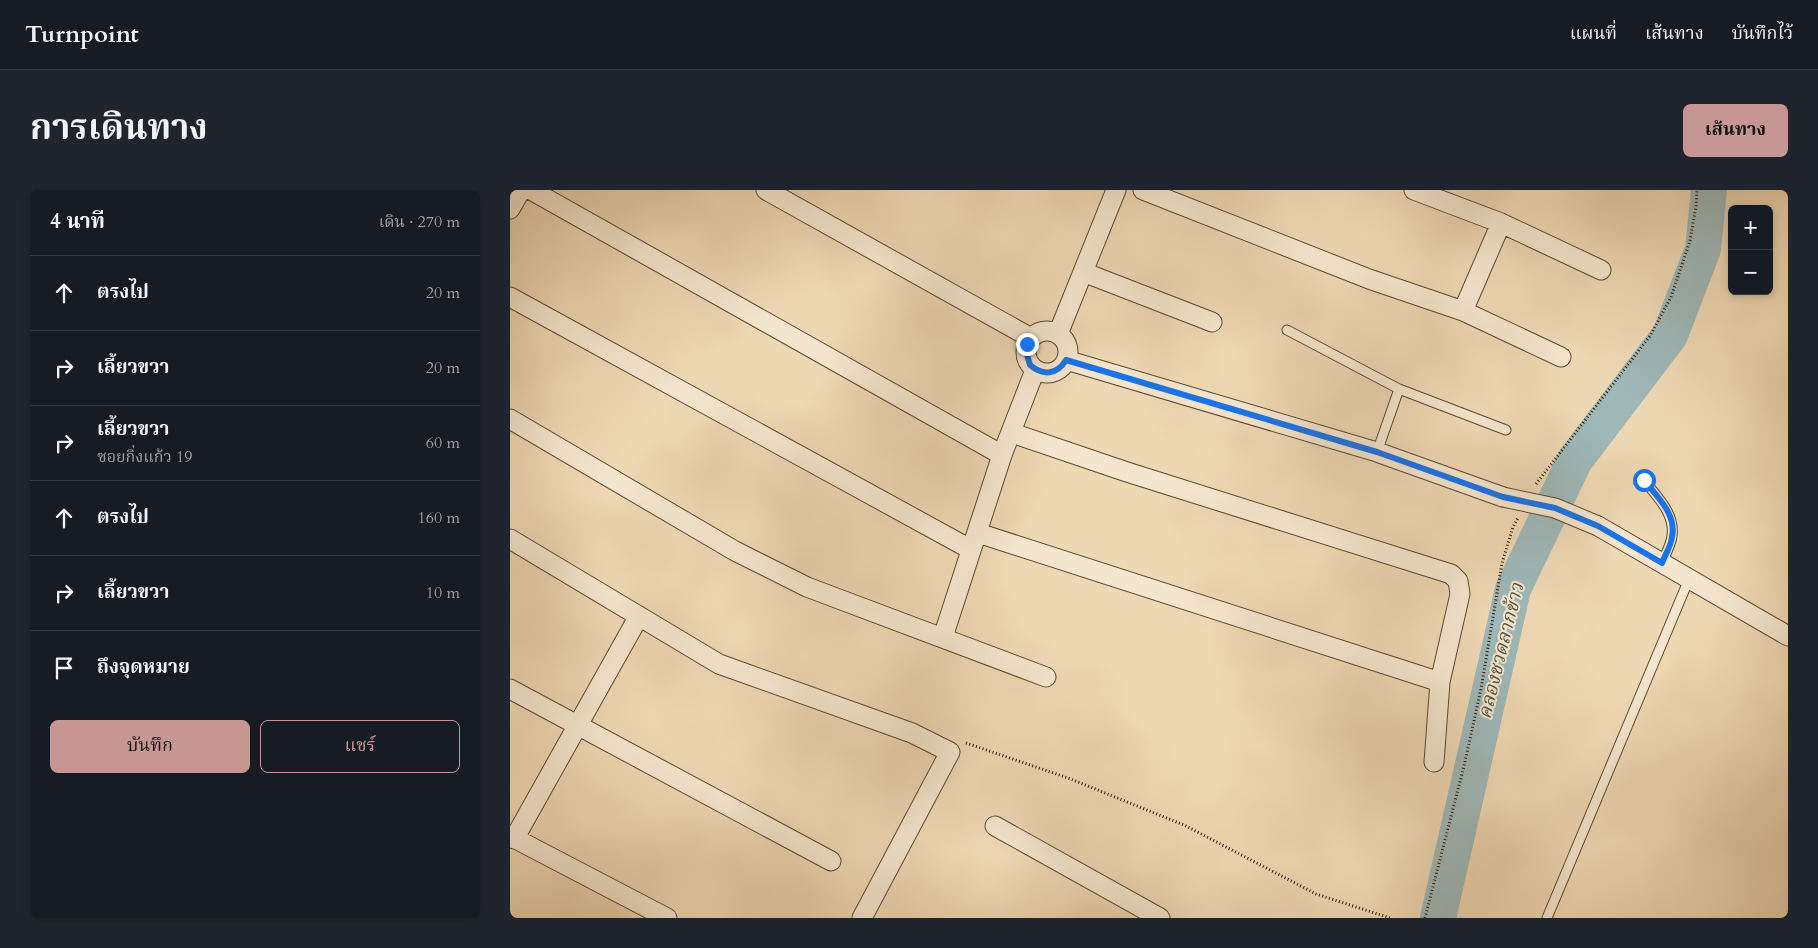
<!DOCTYPE html>
<html lang="th">
<meta charset="utf-8">
<style>
:root{--surface:#171b24;--page:#20242c;--text:#f1f3f6;--muted:#9ea1a6;--line:#363941;--accent:#c59692}
body{margin:0;font-family:Cardo,"Noto Serif Thai",serif;background:var(--page);color:var(--text)}
.controls{position:absolute;right:15px;top:15px;display:grid;overflow:hidden;border-radius:8px;box-shadow:0 2px 8px #0003}
.controls button{width:45px;height:45px;display:grid;place-items:center;padding:0;border:0;border-bottom:1px solid var(--line);background:var(--surface);color:var(--text);font:25px sans-serif}
.stop{position:absolute;width:15px;height:15px;margin:-11px;border:4px solid #1a73e8;border-radius:50%;background:#fff}
.stop.end{background:#1a73e8;border-color:#fff;box-shadow:0 1px 5px #0008}
.list{margin:0;padding:0;list-style:none}
h2{display:flex;justify-content:space-between;align-items:center;height:65px;margin:0;padding:0 20px;font-size:21px}
h2 small{font-size:16px;font-weight:400;color:var(--muted)}
.list li{display:grid;grid-template-columns:32px 1fr auto;gap:15px;align-items:center;box-sizing:border-box;height:75px;padding:0 20px;border-top:1px solid var(--line)}
.list b{display:block;font-size:19px;white-space:nowrap}
.list p{margin:0;font-size:16px;white-space:nowrap;color:var(--muted)}
.list em{font-size:16px;font-style:normal;color:var(--muted)}
.actions{display:flex;gap:10px;padding:15px 20px}
.actions a{flex:1;padding:11px 0;border:1px solid var(--accent);border-radius:8px;text-align:center;font-size:18px;color:var(--accent)}
.actions .main{background:var(--accent);color:#111}
.icon{flex:none;width:28px;height:28px;fill:none;stroke:currentColor;stroke-width:2;stroke-linecap:round;stroke-linejoin:round}
.map{position:relative;flex:none;width:1278px;height:728px;overflow:hidden;border-radius:8px}
header{display:flex;align-items:center;gap:30px;box-sizing:border-box;height:70px;padding:0 25px;background:var(--surface);border-bottom:1px solid var(--line)}
header strong{font-size:24px}
nav{display:flex;gap:28px;margin-inline-start:auto;font-size:18px}
.intro{display:flex;align-items:center;justify-content:space-between;box-sizing:border-box;height:120px;padding:0 30px}
h1{margin:0;font-size:35px}
.button{padding:12px 22px;border-radius:8px;background:var(--accent);color:#111;font-size:18px;font-weight:700}
main{display:flex;gap:30px;padding:0 30px}
aside{flex:1;background:var(--surface);border-radius:8px;box-shadow:0 2px 8px #0003}
.map>svg:first-child{display:block}
.lines{fill:none;stroke-linecap:round;stroke-linejoin:round}
.river{stroke:#9eb7b7;stroke-width:36}
.lane-casing{stroke:#5c482f;stroke-width:11}
.street-casing{stroke:#5c482f;stroke-width:21}
.path{stroke:#2c1903;stroke-width:3;stroke-dasharray:1 2.5;stroke-linecap:butt}
.lane{stroke:#f4e5ce;stroke-width:9}
.street{stroke:#f4e5ce;stroke-width:19}
.street-bridge-casing{stroke:#5c482f;stroke-width:21;stroke-linecap:butt}
.street-bridge{stroke:#f4e5ce;stroke-width:19}
.route{stroke:#1a73e8;stroke-width:6}
.labels{text-anchor:middle;dominant-baseline:central;stroke-width:4;stroke-linejoin:round;paint-order:stroke}
.water-label{font-size:19px;font-style:italic;fill:#545042;stroke:#f4e5ce}
</style>
<header>
<strong>Turnpoint</strong>
<nav><a>แผนที่</a><a>เส้นทาง</a><a>บันทึกไว้</a></nav>
</header>
<div class="intro"><h1>การเดินทาง</h1><a class="button">เส้นทาง</a></div>
<main>
<aside>
<h2>4 นาที<small>เดิน · 270 m</small></h2>
<ul class="list">
<li><svg class="icon" aria-label="ahead" viewBox="0 0 24 24"><path d="M12 20V5M6 11l6-6 6 6"/></svg><div><b>ตรงไป</b></div><em>20 m</em></li>
<li><svg class="icon" aria-label="right" viewBox="0 0 24 24"><path d="M7 20v-9h11M14 6l5 5-5 5"/></svg><div><b>เลี้ยวขวา</b></div><em>20 m</em></li>
<li><svg class="icon" aria-label="right" viewBox="0 0 24 24"><path d="M7 20v-9h11M14 6l5 5-5 5"/></svg><div><b>เลี้ยวขวา</b><p>ซอยกิ่งแก้ว 19</p></div><em>60 m</em></li>
<li><svg class="icon" aria-label="ahead" viewBox="0 0 24 24"><path d="M12 20V5M6 11l6-6 6 6"/></svg><div><b>ตรงไป</b></div><em>160 m</em></li>
<li><svg class="icon" aria-label="right" viewBox="0 0 24 24"><path d="M7 20v-9h11M14 6l5 5-5 5"/></svg><div><b>เลี้ยวขวา</b></div><em>10 m</em></li>
<li><svg class="icon" aria-label="arrive" viewBox="0 0 24 24"><path d="M6 21V4h12l-3 4 3 4H6"/></svg><div><b>ถึงจุดหมาย</b></div></li>
</ul>
<div class="actions"><a class="main">บันทึก</a><a>แชร์</a></div>
</aside>
<div class="map">
<svg width="1278" height="728" viewBox="0 0 1278 728">
<rect width="100%" height="100%" fill="#eed7b3"/>
<filter id="stains"><feTurbulence type="fractalNoise" baseFrequency=".004" numOctaves="4"/><feColorMatrix values="0 0 0 0 .2 0 0 0 0 .09 0 0 0 0 .02 0 0 0 .5 -.17"/></filter>
<radialGradient id="worn" r=".72"><stop offset=".6" stop-color="#630" stop-opacity="0"/><stop offset="1" stop-color="#630" stop-opacity=".3"/></radialGradient>
<g class="lines">
<path class="river" d="M928,728L1003,399L1065,270L1160,145L1193,59L1199,0"/>
<defs>
<path id="lane" d="M777,140L889,199L996,240
M867,262L889,199
M1134,290C1147,307 1165,323 1162,346C1161,355 1155,365 1152,373
M1037,728L1179,389"/>
<path id="street" d="M21,0L492,265
M256,0L521,148
M633,0L859,89L953,121L1051,167
M904,0L991,33L1091,80
M0,19L11,0
M573,82L702,132
M0,107L460,359
M953,121L991,33
M516 162a21 21 0 1 1 42 0a21 21 0 1 1-42 0Z
M548,144L606,0
M556,170L867,262L993,307
M0,229L225,361L297,397L536,487
M502,243L617,282L941,384L948,391L950,404L930,492L924,572
M1088,336L1278,446
M468,343L930,492
M0,349L209,474L402,543L440,562L352,728
M433,447L492,265L525,180
M0,499L321,671
M485,636L650,728
M0,646L157,728
M4,649L129,426"/>
</defs>
<use href="#lane" class="lane-casing"/>
<use href="#street" class="street-casing"/>
<path class="path" d="M1026,294L1140,146L1161,107L1180,51L1186,16L1187,0
M456,553L558,588L674,635L806,704L880,728
M915,728L954,576L971,499L992,373L1003,337L1008,328"/>
<use href="#lane" class="lane"/>
<use href="#street" class="street"/>
<defs>
<path id="street-bridge" d="M993,307L1045,318L1088,336"/>
</defs>
<use href="#street-bridge" class="street-bridge-casing"/>
<use href="#street-bridge" class="street-bridge"/>
</g>
<g class="lines">
<path class="route" d="M517,154L516,161L520,175C533,186 547,185 556,170L867,262L993,307L1045,318L1088,336L1152,373C1155,365 1161,356 1162,347C1167,324 1147,307 1134,290"/>
</g>
<g class="labels">
<g class="water-label">
<text transform="translate(991 461) rotate(-76)">คลองชวดลากข้าว</text>
</g>
</g>
<rect width="100%" height="100%" filter="url(#stains)"/>
<rect width="100%" height="100%" fill="url(#worn)"/>
</svg>
<div class="controls">
<button>+</button>
<button>−</button>
</div>
<div class="stop" style="left:1134px;top:290px"></div>
<div class="stop end" style="left:517px;top:154px"></div>
</div>
</main>
